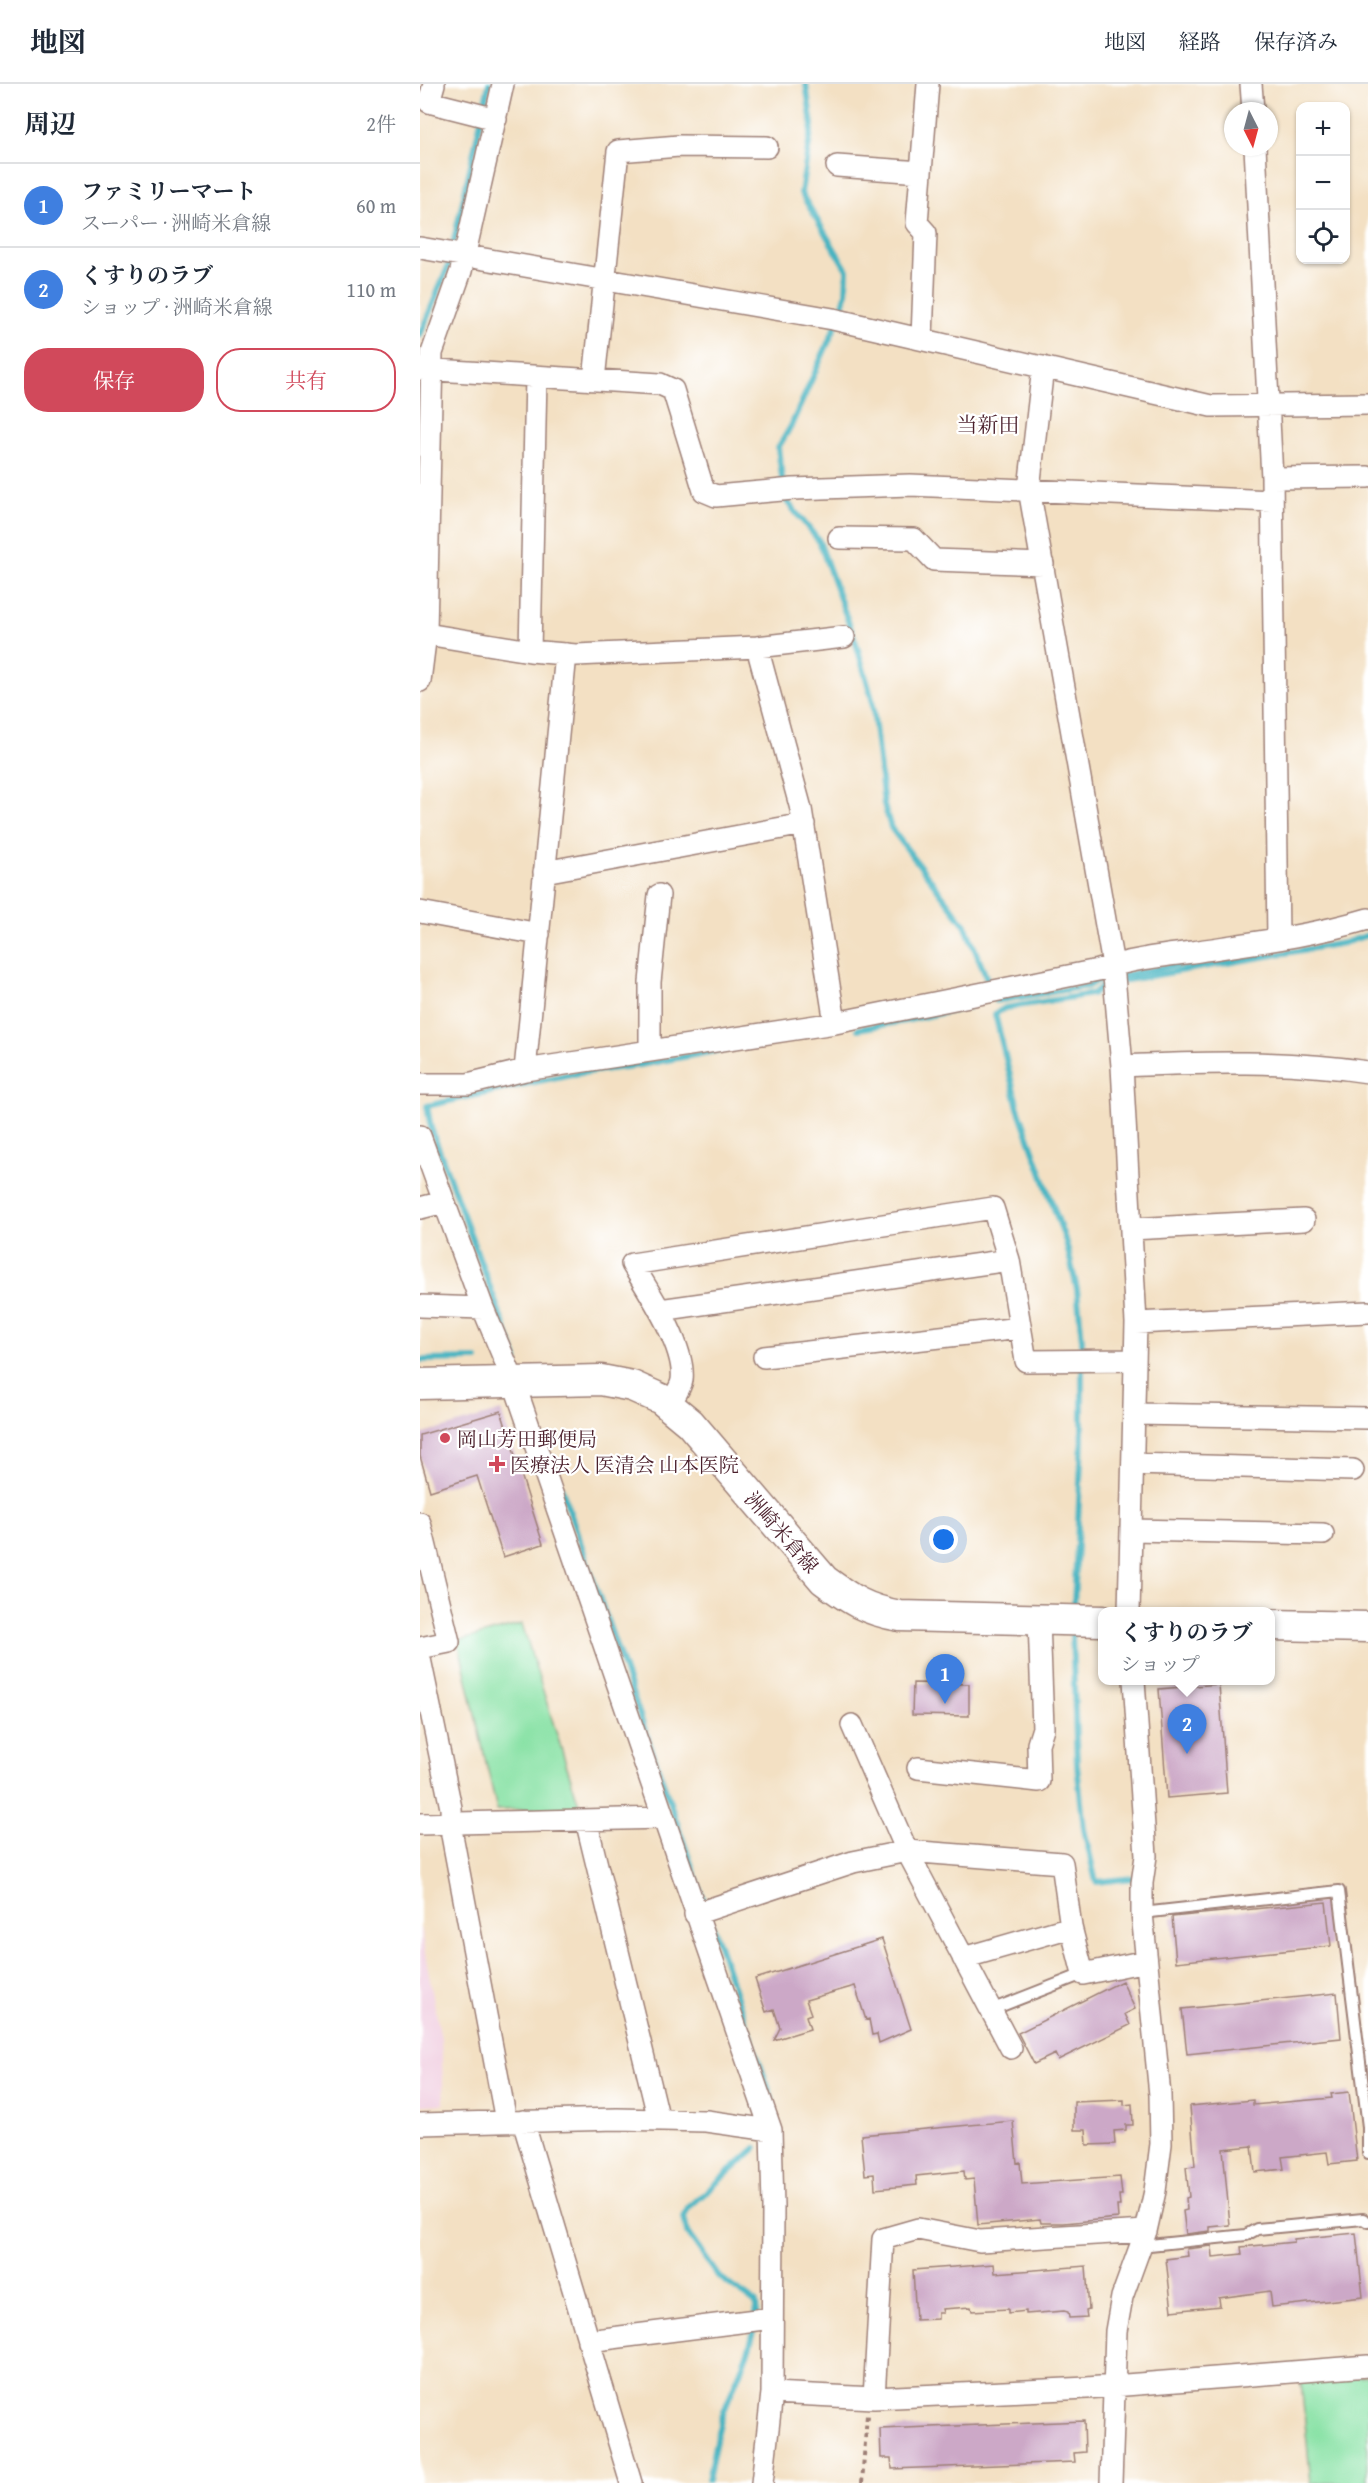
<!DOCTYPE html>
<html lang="ja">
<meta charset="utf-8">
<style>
:root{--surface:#fff;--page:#f6f6f7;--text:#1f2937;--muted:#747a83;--line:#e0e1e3;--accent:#d1495b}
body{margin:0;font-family:"Gentium Book Plus","Noto Serif JP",serif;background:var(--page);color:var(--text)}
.controls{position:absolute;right:18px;top:18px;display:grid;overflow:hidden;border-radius:12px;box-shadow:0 2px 4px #0004}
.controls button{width:54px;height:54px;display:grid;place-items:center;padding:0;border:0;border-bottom:2px solid var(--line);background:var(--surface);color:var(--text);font:30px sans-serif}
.compass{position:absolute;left:804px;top:18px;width:54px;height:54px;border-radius:50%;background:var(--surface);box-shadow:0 2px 4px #0004;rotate:174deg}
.you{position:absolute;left:524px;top:1456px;width:21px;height:21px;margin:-15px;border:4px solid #fff;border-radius:50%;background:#1a73e8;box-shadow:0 0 0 9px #1a73e833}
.badge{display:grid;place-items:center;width:39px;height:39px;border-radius:50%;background:var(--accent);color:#fff;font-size:20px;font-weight:700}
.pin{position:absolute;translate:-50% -50px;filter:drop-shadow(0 2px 3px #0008)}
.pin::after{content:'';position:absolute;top:32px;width:21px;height:18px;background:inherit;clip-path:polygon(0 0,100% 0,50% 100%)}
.popup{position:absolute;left:678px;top:1523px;width:177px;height:78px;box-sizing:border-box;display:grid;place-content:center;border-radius:12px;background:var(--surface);filter:drop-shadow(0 2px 4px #0005);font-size:20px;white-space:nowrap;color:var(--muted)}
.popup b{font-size:22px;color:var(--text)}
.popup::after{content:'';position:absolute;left:50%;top:100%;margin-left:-12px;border:12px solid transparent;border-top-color:var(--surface)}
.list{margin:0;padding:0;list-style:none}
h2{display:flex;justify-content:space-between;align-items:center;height:78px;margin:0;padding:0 24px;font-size:26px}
h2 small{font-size:20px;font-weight:400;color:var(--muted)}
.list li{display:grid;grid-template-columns:39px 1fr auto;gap:18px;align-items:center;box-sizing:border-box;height:84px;padding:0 24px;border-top:2px solid var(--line)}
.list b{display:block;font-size:22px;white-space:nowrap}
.list p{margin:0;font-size:20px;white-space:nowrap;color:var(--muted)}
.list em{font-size:20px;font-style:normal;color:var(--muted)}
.actions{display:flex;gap:12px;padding:18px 24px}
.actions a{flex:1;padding:14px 0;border:2px solid var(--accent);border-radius:24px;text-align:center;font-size:21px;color:var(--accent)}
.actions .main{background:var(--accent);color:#fff}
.icon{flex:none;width:33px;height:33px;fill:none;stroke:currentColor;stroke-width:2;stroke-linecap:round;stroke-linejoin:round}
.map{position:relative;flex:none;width:948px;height:2399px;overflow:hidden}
header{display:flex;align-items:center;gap:36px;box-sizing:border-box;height:84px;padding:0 30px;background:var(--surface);border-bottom:2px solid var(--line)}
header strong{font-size:28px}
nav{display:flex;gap:33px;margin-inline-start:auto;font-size:21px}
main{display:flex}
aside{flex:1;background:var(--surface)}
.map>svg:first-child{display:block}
.built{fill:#f1d0e2}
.green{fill:#89e2a6;stroke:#6a8068;stroke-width:1.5}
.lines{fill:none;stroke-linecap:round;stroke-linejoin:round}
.stream{stroke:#46b4c1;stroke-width:6}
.building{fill:#cca8c7}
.service-casing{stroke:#9e8077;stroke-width:14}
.minor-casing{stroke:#9e8077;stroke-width:24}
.secondary-casing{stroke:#9e8077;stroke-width:33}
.path{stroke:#9e8077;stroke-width:4;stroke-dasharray:4.5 4.5;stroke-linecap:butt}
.service{stroke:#fff;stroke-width:10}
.minor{stroke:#fff;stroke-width:21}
.secondary{stroke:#fff;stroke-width:30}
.poi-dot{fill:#d1495b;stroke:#fff;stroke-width:2}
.labels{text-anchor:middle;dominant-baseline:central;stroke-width:4.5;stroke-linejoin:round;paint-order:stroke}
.poi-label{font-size:20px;fill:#4a1f2b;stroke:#fff;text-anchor:start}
.street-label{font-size:20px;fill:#4a1f2b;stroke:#fff}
.neighbourhood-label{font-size:21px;fill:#4a1f2b;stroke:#fff}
</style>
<header>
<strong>地図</strong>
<nav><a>地図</a><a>経路</a><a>保存済み</a></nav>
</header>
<main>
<aside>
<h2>周辺<small>2件</small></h2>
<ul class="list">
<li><span class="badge" style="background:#3f7fe0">1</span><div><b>ファミリーマート</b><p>スーパー · 洲崎米倉線</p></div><em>60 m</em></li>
<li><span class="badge" style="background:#3f7fe0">2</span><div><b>くすりのラブ</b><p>ショップ · 洲崎米倉線</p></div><em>110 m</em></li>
</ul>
<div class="actions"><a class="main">保存</a><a>共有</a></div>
</aside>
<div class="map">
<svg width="948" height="2399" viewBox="0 0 948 2399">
<rect width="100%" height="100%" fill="#fff"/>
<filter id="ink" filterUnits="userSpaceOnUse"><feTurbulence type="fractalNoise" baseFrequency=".0167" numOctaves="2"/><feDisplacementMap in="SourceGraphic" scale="12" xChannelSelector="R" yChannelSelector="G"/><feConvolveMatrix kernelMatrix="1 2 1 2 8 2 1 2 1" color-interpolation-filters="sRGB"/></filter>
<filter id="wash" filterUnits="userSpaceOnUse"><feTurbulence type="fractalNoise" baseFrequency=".008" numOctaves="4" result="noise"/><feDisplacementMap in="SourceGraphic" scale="24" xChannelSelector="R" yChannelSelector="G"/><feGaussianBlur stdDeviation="1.35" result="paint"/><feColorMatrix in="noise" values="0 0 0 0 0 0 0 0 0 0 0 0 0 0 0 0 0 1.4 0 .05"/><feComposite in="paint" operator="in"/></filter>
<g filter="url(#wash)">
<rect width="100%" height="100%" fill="#f3e0c3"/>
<path class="built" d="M0,1842L21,1955L24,2020L0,2021Z"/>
<path class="green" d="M102,1540L160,1724L77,1726L38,1557Z
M948,2291V2399H891L881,2298Z"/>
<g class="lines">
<path class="stream" d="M386,0L392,41L381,109L427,186L426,211L420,231
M416,241L371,342L358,364L365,415L399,457L436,559L452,615L464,721L471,744L545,841L571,905
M0,251L28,183L69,0
M699,892L771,878
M576,917L668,902L680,895
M438,945L485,937L548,923
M0,1276L57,1275
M97,1276L11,1044L7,1022L146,991L220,981L306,965
M142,1405L352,2015
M654,1521L662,1356V1256L657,1205L646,1158L598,1024L575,930L585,924L672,910L685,901L707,896L924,859L948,851
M652,1551L657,1681L664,1745L676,1798L714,1794
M288,2396C292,2377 295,2358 300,2340C310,2303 340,2258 336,2219L298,2192L267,2147L264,2134L268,2124L336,2064"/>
</g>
<g id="blocks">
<path class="building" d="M81,1327L123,1460L83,1473L57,1392L10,1407L0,1372V1351Z
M493,1599L549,1600V1632L492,1631Z
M799,1600L807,1709L747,1714L739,1605Z
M906,1818L911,1862L756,1878L752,1833Z
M462,1855L491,1945L459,1959L457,1950L452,1951L449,1935L446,1936L435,1902L386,1916L391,1930L386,1932L390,1945L354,1956L360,1944L354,1925L346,1928L335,1895Z
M702,1897L715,1925L705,1930L710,1941L638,1976L635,1970L614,1980L598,1949Z
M917,1909L921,1954L767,1970L762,1925Z
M929,2008L937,2077L909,2080L907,2068L862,2073L864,2085L835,2088L832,2062L803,2065L810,2141L790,2143V2147L766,2150L763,2127L767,2126L766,2114L769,2113L766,2083L775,2082L770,2022L833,2016V2021L912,2014L911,2010Z
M704,2016V2021L712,2020L713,2041H706V2046L694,2047L695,2060L667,2061L666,2046H654V2018Z
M593,2037L597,2079L600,2078L602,2100L700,2093L702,2111H699L700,2122H697L698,2134L644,2139H621L620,2135L558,2141L554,2095L545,2096L544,2087L496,2092L497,2101L455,2105L454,2090L445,2091L441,2051Z
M936,2149L943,2213L852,2223L850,2207L799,2214L800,2222L752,2227L746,2175L768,2172L767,2165L792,2162L793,2173L822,2170L821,2163L874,2158V2155Z
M574,2180L575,2189L666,2182L669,2226L666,2227L667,2233L649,2234L648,2228L644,2227L606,2230V2227L588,2229V2225L552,2227L551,2223L522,2225L523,2229H518V2235L496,2236L493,2186Z
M664,2337L665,2368L654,2369L655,2378L472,2385L471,2374H461L460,2345Z"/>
</g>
</g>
<g filter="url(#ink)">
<use href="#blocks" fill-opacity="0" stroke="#9e8077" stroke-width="1.5"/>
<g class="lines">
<defs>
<path id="service" d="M722,1829L919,1807L948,2043V2069
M571,1926L663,1890
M720,2162L826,2151L837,2145L943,2135L948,2138"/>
<path id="minor" d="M14,0L9,18L76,35
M831,0L833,27
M835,63L852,394L858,855
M417,82L501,88
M0,164L413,235L791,322L948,320
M502,254L506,149L497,139L508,0
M623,283L609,405L693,881L702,982L716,1239L709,1528
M0,285L240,300L253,306L284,407L296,412L373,405L490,401L852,417
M174,296L198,67L259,62L347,63
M852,394L948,393
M419,454L494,455L514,476L623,480
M0,549L110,567L156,571L337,563L424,553
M337,563L381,725L415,939
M110,567L116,293
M0,597L6,549L12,269L41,187L83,0
M124,788L384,740
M0,828L119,850
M230,967V898L239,811
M702,982C785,978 866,976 948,988
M105,986L146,570
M0,1000H48L105,986L415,939L678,886C708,876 740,872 772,868C831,859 891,852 948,835
M0,1052L63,1224L93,1296L351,2046L353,2123L352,2309L342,2399
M0,1124L24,1118
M711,1145L884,1136
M0,1222L63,1224
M240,1226L589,1176
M716,1239L948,1228
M344,1273L600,1244
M249,1321C253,1314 261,1304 262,1296C266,1263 229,1208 212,1180L573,1124L589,1176L606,1277L715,1276
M714,1330L948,1334
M713,1380L933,1386
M0,1439L29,1558L0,1564
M711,1446L903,1450
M0,1575L31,1724L32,1751L86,2037
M432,1641L487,1767L591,1964
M498,1684L619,1697L618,1660L623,1644L619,1537
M166,1736L239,2036
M0,1740L242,1734
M275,1830L433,1778L487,1767L642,1779L651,1843L663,1890L726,1877
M543,1874L651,1843
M103,2037L211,2399
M0,2040L197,2035L286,2037L351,2046
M168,2257L352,2234
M352,2309L454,2314L667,2304L948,2282
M454,2314L463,2155L498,2145L560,2157L726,2147
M691,2399L696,2247L702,2213L726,2147L735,2107L741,2060L740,2011L722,1829V1799L726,1772L714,1596"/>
<path id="secondary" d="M0,1300L181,1296L212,1302L241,1315L270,1339L404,1496C431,1516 446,1526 480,1532L683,1537
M851,1541L948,1543"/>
</defs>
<use href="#service" class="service-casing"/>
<use href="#minor" class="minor-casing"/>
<use href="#secondary" class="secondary-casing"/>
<path class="path" d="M442,2399L447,2331"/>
<use href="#service" class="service"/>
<use href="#minor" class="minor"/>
<use href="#secondary" class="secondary"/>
</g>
</g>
<g class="poi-dot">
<circle cx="25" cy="1354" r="6"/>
<path d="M74 1371h6v6h6v6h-6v6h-6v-6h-6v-6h6z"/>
</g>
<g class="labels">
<g class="poi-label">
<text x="37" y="1354">岡山芳田郵便局</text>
<text x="90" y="1380">医療法人 医清会 山本医院</text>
</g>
<g class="street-label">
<text transform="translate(362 1448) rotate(49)">洲崎米倉線</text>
</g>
<g class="neighbourhood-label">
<text x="568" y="340">当新田</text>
</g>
</g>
</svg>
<div class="controls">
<button>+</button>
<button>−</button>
<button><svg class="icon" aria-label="locate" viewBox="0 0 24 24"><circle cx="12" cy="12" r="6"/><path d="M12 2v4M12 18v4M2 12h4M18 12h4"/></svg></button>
</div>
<svg class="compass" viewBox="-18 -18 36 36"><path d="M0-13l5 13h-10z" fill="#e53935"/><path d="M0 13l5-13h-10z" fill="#747a83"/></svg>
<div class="you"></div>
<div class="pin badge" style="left:525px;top:1620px;background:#3f7fe0">1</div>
<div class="pin badge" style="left:767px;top:1670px;background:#3f7fe0">2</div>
<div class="popup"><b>くすりのラブ</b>ショップ</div>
</div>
</main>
